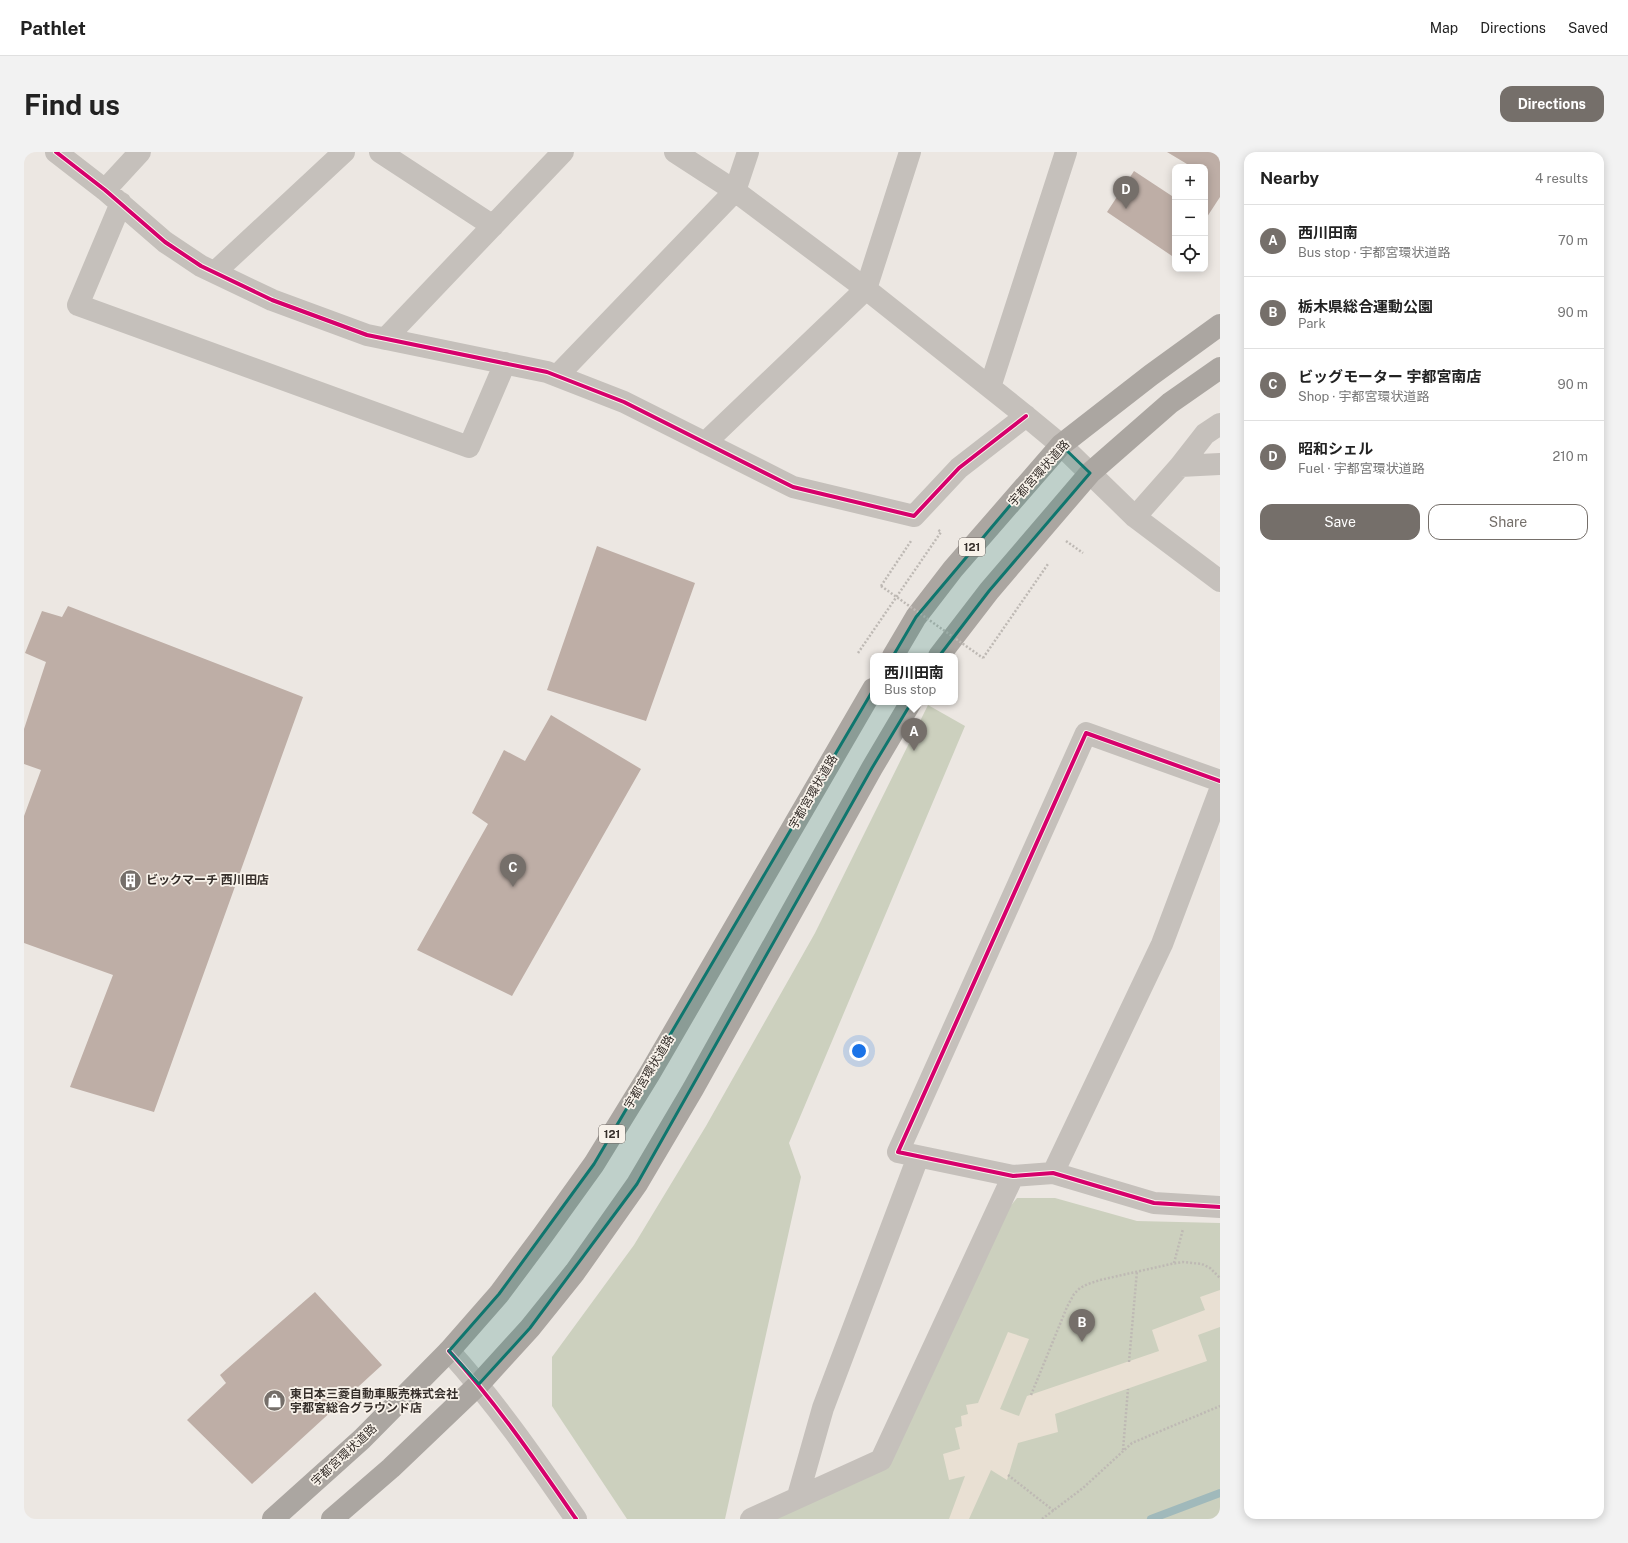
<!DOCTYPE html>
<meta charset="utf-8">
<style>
:root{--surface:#fff;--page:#f2f2f2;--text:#222;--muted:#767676;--line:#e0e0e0;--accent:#756f6a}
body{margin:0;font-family:"Public Sans","Noto Sans JP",sans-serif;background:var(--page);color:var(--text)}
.controls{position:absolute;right:12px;top:12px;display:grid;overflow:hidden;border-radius:8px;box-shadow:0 2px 10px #0003}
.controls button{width:36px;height:36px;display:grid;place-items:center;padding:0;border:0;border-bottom:1px solid var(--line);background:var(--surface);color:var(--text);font:20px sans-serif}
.you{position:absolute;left:835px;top:899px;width:14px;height:14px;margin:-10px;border:3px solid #fff;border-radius:50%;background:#1a73e8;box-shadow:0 0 0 6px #1a73e833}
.badge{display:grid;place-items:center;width:26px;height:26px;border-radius:50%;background:var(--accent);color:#fff;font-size:13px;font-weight:700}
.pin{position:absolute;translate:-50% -33px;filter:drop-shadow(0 1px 2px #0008)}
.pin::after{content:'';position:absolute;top:21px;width:14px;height:12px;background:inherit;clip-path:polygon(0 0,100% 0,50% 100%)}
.popup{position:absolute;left:846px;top:501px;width:88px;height:52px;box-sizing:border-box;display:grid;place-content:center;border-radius:8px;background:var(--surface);filter:drop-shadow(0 1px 3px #0005);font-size:13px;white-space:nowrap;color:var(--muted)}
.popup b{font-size:15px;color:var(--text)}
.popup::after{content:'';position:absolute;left:50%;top:100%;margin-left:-8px;border:8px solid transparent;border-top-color:var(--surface)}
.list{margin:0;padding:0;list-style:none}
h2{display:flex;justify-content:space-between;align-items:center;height:52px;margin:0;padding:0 16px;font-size:17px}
h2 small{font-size:13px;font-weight:400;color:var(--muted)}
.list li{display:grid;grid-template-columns:26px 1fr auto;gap:12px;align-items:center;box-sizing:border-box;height:72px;padding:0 16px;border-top:1px solid var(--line)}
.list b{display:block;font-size:15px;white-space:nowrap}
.list p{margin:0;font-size:13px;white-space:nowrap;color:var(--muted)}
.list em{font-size:13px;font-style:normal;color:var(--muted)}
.actions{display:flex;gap:8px;padding:12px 16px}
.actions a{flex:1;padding:9px 0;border:1px solid var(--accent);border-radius:12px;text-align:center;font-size:14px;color:var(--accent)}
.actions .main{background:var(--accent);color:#fff}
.icon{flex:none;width:22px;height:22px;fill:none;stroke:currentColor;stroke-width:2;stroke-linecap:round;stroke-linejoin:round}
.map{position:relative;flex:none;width:1196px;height:1367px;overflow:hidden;border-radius:12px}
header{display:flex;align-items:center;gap:24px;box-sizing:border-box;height:56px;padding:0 20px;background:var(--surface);border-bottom:1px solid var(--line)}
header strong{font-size:19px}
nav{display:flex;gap:22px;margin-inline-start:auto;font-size:14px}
.intro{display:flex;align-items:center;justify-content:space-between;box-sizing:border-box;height:96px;padding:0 24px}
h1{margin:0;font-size:28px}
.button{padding:10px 18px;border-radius:12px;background:var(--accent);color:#fff;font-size:14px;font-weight:700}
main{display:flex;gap:24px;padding:0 24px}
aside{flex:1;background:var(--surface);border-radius:12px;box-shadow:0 2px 10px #0003}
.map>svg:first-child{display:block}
.green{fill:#ccd0be}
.plaza{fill:#e9e0d3}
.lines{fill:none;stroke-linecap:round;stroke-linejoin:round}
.stream{stroke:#a0b9bb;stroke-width:8}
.building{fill:#beaea6}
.path{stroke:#beb9b4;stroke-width:2.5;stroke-dasharray:2 2;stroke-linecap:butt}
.minor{stroke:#c5c0bb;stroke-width:22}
.highway{stroke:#aba6a1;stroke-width:22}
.path-bridge{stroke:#beb9b4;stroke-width:2.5;stroke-dasharray:2 2;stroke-linecap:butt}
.cycleway-casing{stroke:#f8f2ea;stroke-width:6}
.cycleway{stroke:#d6006c;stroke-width:4}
.marked{fill:#0f766e;fill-opacity:0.2;stroke:#0f766e;stroke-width:3;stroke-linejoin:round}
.labels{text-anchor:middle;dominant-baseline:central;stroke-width:3.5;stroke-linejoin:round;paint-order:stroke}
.shield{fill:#f8f2ea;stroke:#706964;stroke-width:1}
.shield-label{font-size:11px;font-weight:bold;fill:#352e2a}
.street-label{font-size:12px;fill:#352e2a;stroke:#f8f2ea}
.poi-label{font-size:12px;font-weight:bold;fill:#352e2a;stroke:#f8f2ea;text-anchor:start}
</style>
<header>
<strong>Pathlet</strong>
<nav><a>Map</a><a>Directions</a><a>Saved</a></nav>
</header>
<div class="intro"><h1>Find us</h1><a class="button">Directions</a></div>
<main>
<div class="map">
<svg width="1196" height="1367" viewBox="0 0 1196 1367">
<rect width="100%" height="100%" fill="#ece7e2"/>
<path class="green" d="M904,553L941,574L765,991L777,1025L701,1367H603L528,1254V1205L610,1093L682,974L791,781Z
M993,1046H1031L1113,1069L1196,1071V1367H741L864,1309L980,1062Z"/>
<path class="plaza" d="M1196,1138V1175L1174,1183L1183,1209L1031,1262L1034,1280L994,1291L983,1328L967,1318L945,1367H925L941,1324L925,1328L919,1302L936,1297L931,1276L938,1274L937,1264L944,1262L942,1253L954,1251L984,1180L1005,1187L976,1257L995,1264L1003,1244L1135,1199L1128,1178L1181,1158L1176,1145Z"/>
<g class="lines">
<path class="stream" d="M1127,1367L1196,1341"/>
</g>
<path class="building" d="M1143,0H1196V45L1181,68V15H1168Z
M1110,19L1151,46V106L1083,60Z
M573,394L671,431L622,569L523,538Z
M44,454L279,545L130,960L46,935L89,823L0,791V664L17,618L0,612V577L22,510L1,501L18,459L38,465Z
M527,563L617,617L488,844L393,798L464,672L448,661L480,598L501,609Z
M291,1140L358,1213L228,1332L163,1268L202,1231L196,1223Z"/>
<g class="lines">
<path class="path" d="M1042,389L1059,401
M857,434L887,389
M834,501L917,380L913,377
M959,506L1024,412
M1150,1111L1159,1077
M1105,1210L1113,1119
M1007,1243L1043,1155L1050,1142L1056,1136L1064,1132L1076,1128L1147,1112L1159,1110L1178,1112L1186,1116L1196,1126
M1099,1298L1104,1237
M984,1323L1030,1359
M1018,1367L1059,1336L1108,1291L1196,1254"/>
<path class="minor" d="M32,0L81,38L141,90L177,114L248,148L343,183L523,220L600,250L769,335L890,364L935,316L1002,264
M356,0L469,74
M651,0L711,39L842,137L1002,264L1037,293L1111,365L1196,429
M81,38L116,0
M97,51L54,153L445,295L481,211
M191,120L320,0
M361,187L539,0
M533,224L711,39L724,0
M966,235L1042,0
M681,291L842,137L886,0
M1156,314L1196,312
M1111,365L1156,314L1181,282L1196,272
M1196,629L1062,581L874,1000L989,1024L1029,1021L1130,1051L1196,1055
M1029,1021L1138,792L1196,638
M425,1199C473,1252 512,1309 552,1367
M774,1344L799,1256L894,1005
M727,1367L857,1308L989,1024"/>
<path class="highway" d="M869,504L892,465L929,417L1037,293L1127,223L1196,173
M915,504L965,439L1066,321L1146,251L1196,216
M249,1367L338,1287L425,1199L475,1142L519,1083L570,1012L626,921L849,537
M308,1367L367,1316L455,1232L506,1176L551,1120L613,1032L669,937L848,616L887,550"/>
<path class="path-bridge" d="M857,434L959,506"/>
<defs>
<path id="cycleway" d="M32,0L81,38L141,90L177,114L248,148L343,183L523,220L600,250L769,335L890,364L935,316L1002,264
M1196,629L1062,581L874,1000L989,1024L1029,1021L1130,1051L1196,1055
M425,1199C473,1252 512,1309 552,1367"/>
</defs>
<use href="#cycleway" class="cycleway-casing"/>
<use href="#cycleway" class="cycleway"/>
</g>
<path class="marked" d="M1037,293L1066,321L965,439L916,503L848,616L613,1032L506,1176L455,1232L425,1199L475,1142L570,1012L892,465Z"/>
<defs>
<symbol id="building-disc" viewBox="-11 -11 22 22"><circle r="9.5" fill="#756f6a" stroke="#f8f2ea"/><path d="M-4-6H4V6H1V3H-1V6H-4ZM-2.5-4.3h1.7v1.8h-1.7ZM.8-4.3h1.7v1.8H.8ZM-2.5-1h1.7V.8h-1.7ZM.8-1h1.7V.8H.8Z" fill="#fff"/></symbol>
<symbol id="shop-disc" viewBox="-11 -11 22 22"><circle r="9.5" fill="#756f6a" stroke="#f8f2ea"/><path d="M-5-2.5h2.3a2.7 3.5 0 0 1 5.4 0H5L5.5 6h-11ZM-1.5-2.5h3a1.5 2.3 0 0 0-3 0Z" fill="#fff"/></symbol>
</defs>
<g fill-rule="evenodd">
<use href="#building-disc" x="94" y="716" width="25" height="25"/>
<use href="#shop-disc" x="238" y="1236" width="25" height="25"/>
</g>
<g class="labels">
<g class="shield">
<rect x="935" y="386" width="26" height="18" rx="3"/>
<rect x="575" y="973" width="26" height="18" rx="3"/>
</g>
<g class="shield-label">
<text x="948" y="395">121</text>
<text x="588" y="982">121</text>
</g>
<g class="street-label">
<text transform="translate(1015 321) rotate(-48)">宇都宮環状道路</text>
<text transform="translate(789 640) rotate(-60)">宇都宮環状道路</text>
<text transform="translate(625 920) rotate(-59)">宇都宮環状道路</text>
<text transform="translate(320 1303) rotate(-43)">宇都宮環状道路</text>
</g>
<g class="poi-label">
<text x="122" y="728">ビックマーチ 西川田店</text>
<text x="266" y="1242">東日本三菱自動車販売株式会社<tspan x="266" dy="14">宇都宮総合グラウンド店</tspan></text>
</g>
</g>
</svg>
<div class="controls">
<button>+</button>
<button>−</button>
<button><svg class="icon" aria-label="locate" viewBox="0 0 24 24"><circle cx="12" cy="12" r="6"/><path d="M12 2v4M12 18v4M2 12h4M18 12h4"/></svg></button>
</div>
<div class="you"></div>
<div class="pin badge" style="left:890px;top:599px">A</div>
<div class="popup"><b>西川田南</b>Bus stop</div>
<div class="pin badge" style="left:1058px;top:1190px">B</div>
<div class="pin badge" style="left:489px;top:735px">C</div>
<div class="pin badge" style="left:1102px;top:57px">D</div>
</div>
<aside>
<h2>Nearby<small>4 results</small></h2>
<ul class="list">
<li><span class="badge">A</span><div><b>西川田南</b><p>Bus stop · 宇都宮環状道路</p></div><em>70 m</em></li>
<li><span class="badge">B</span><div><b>栃木県総合運動公園</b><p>Park</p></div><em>90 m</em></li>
<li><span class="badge">C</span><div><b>ビッグモーター 宇都宮南店</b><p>Shop · 宇都宮環状道路</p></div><em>90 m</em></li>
<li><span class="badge">D</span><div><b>昭和シェル</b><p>Fuel · 宇都宮環状道路</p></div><em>210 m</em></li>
</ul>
<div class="actions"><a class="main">Save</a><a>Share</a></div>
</aside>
</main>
